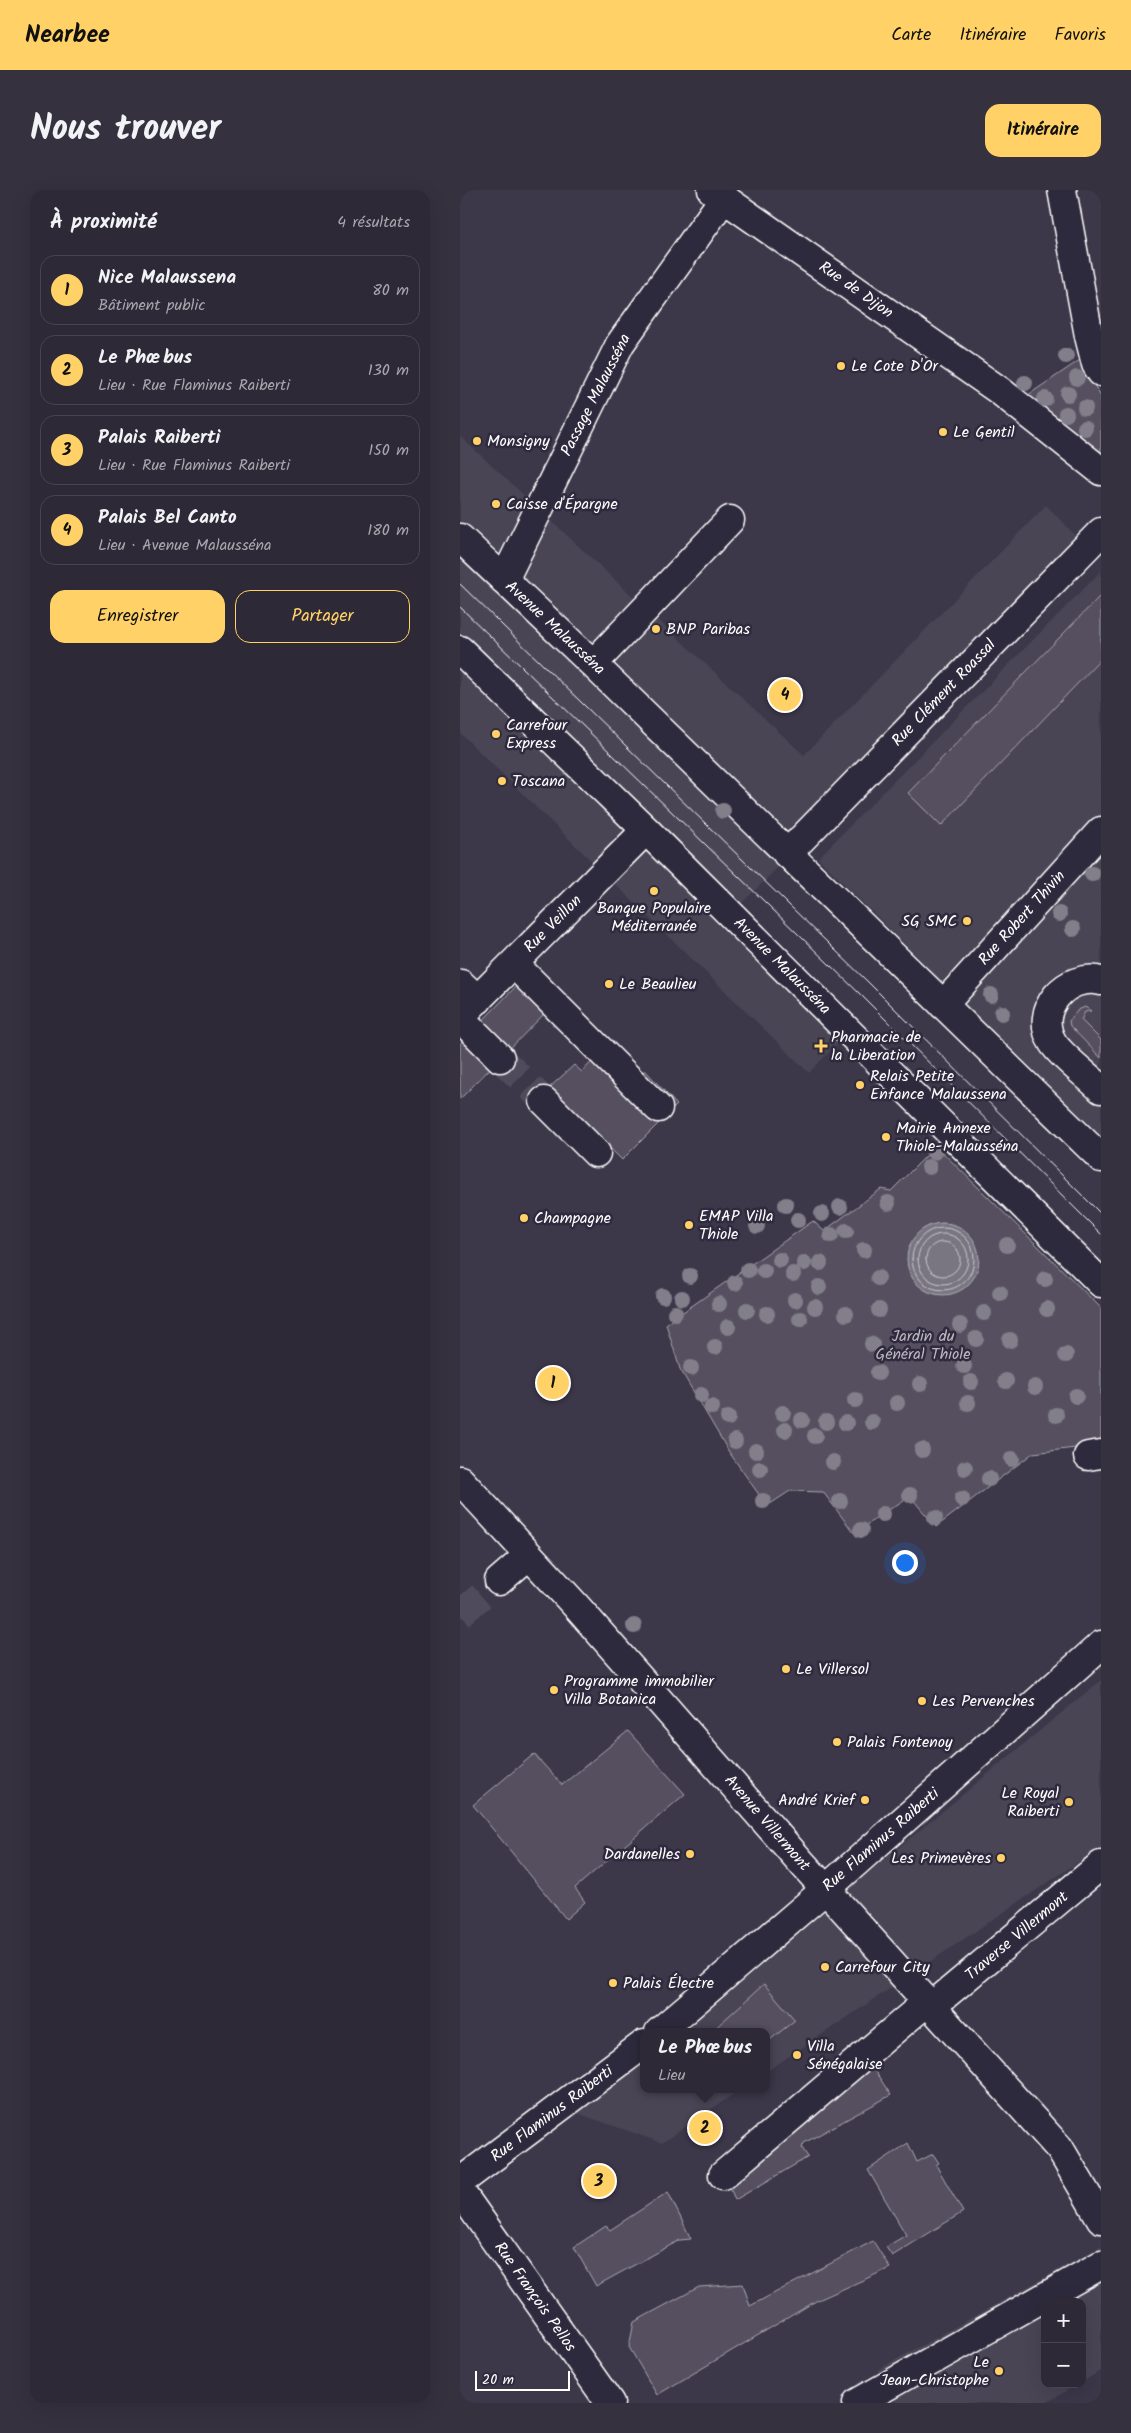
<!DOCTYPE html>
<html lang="fr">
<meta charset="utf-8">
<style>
:root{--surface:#2d2937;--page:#35313f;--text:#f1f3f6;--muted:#a7a6ad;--line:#484552;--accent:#ffd166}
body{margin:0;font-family:Kalam,sans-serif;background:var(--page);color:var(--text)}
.controls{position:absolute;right:15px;bottom:15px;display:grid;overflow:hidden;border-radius:10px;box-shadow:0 5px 20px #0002}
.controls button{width:45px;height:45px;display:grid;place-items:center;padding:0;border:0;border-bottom:1px solid var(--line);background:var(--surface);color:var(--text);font:25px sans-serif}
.scale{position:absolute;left:15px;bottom:12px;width:95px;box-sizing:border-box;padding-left:5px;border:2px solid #fff;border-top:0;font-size:14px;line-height:18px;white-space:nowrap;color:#fff;-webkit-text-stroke:4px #2f2a3d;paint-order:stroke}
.you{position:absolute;left:444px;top:1372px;width:18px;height:18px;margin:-12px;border:4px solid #fff;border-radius:50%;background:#1a73e8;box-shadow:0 0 0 8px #1a73e833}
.badge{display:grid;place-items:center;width:32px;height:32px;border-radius:50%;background:var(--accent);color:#111;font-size:16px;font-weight:700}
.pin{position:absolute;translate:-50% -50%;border:2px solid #fff;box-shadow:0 1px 5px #0006}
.popup{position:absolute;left:180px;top:1838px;width:130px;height:65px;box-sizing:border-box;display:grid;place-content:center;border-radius:10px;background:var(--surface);filter:drop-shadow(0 1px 4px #0005);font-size:16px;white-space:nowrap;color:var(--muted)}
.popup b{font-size:19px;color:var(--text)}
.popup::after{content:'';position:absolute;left:50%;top:100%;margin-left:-10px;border:10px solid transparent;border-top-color:var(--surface)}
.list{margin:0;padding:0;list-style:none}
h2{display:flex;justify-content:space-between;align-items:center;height:65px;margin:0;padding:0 20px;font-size:21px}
h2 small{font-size:16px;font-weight:400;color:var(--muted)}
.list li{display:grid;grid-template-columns:32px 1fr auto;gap:15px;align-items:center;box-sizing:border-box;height:70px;margin:0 10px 10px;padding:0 10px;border:1px solid var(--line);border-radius:15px}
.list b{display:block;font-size:19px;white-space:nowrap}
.list p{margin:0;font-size:16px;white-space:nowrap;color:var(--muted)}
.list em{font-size:16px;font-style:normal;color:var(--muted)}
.actions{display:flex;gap:10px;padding:15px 20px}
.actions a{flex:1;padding:11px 0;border:1px solid var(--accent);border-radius:15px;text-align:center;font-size:18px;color:var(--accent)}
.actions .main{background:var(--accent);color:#111}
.map{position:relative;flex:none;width:641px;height:2213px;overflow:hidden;border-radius:15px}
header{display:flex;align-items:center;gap:30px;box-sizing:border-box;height:70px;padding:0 25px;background:var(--accent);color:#111}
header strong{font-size:24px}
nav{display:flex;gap:28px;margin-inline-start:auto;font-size:18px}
.intro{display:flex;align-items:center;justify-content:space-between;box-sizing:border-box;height:120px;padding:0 30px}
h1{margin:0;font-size:35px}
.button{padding:12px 22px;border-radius:15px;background:var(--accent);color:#111;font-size:18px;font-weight:700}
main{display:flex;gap:30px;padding:0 30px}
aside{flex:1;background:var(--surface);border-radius:15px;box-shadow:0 5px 20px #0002}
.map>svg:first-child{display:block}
.built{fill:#494455}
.green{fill:#555060;stroke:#aaa8b0}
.water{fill:#797682;stroke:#afadb4}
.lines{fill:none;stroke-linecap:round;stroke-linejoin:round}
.shore{stroke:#c9c8cd;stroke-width:1}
.minor-tunnel{stroke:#504b5b;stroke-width:28;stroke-dasharray:28 14;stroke-linecap:butt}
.minor-casing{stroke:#fff;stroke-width:31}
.major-casing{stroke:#fff;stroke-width:31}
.minor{stroke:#2f2a3d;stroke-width:28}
.major{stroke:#2f2a3d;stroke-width:28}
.tram{stroke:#fff;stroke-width:1}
.tree{fill:#827e8a}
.poi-dot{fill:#ffd166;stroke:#2f2a3d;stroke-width:2}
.labels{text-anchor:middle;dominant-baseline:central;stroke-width:5;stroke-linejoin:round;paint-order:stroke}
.street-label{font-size:16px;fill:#fff;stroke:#2f2a3d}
.poi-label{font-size:16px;fill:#fff;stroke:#2f2a3d;text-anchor:start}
.park-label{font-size:16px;fill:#bbb9bf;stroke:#2f2a3d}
</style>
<header>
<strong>Nearbee</strong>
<nav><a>Carte</a><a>Itinéraire</a><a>Favoris</a></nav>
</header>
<div class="intro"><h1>Nous trouver</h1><a class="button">Itinéraire</a></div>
<main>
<aside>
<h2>À proximité<small>4 résultats</small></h2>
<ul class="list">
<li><span class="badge">1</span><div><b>Nice Malaussena</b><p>Bâtiment public</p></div><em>80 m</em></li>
<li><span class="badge">2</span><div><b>Le Phœbus</b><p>Lieu · Rue Flaminus Raiberti</p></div><em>130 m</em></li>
<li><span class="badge">3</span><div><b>Palais Raiberti</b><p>Lieu · Rue Flaminus Raiberti</p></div><em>150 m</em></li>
<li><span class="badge">4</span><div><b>Palais Bel Canto</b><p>Lieu · Avenue Malausséna</p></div><em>180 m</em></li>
</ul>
<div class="actions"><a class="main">Enregistrer</a><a>Partager</a></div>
</aside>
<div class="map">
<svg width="641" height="2213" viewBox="0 0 641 2213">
<rect width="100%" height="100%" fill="#3c3749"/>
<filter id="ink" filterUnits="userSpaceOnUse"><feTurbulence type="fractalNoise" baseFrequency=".02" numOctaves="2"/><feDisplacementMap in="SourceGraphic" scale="10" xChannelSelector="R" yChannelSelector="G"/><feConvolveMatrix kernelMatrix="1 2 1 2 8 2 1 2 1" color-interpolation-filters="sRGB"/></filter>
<g filter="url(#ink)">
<path class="built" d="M0,246L344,565L586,315L634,364L263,732L384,847L349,883L0,543Z
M641,381V950L358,668Z
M641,1490V1657L306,1882V1842H216Z
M184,1868V1899H281L202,1953L117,1923Z
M641,2056V2181L622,2192V2112H585V2194H618L586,2213H436L417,2180Z"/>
<path class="green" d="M620,170L641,207V271L568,205Z
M641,405V469L481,636L448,603Z
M66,786L94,814L0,909V854Z
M625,817L631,821L625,822L621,830L641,850V868L610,836L609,831L618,820Z
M137,866L180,886L185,880L217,915L162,970L89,898L114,875L122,882Z
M476,956L641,1118V1255L573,1263L476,1337L450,1306L394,1343L363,1302L330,1301L307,1316L269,1262L220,1179L206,1134L353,1031L364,1041L421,999L431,1001Z
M168,1541L225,1604L115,1698L125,1712L106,1729L13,1615L74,1564L102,1595Z
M304,1794L335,1830L306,1853V1842H251Z
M408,1871L431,1905L344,1953L342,1958L348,1967L275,2010L268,1992Z
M448,1953L457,1972L473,1964L479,1973L476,1975L503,2022L432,2066L426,2057L446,2045L408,1980Z
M208,2002L231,2049L220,2050L136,2096L114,2057L146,2036L150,2040Z
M413,2051L430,2078L356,2111L197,2205L169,2157L174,2132L239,2097L283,2094L290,2116Z"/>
<path class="water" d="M447 1069a36 36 0 1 1 72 0a36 36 0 1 1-72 0Z"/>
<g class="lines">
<path class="shore" d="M452 1069a31 31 0 1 1 62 0a31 31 0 1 1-62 0Z
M458 1069a25 25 0 1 1 50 0a25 25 0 1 1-50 0Z
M466 1069a17 17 0 1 1 34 0a17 17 0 1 1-34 0Z"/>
<path class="minor-tunnel" d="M40,868L84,911
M0,1424L39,1391"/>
<defs>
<path id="minor" d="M252,0L540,201L641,281
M602,0L629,146L636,174L641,182
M0,348L133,474L641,968
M44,390L160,154L264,8
M0,460L186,640L641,1093
M133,474L270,330
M327,664L641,342
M54,774L198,918
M641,791C607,782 572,820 593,853C602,867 628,886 641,899
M1,794L18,810
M483,815L641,641
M0,827L186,640
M0,828L40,868
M84,911L136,963
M628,1266L641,1264
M0,1290L117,1417L341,1672L600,1959L641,2029
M39,1391L69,1365
M472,1816L641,1675
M263,1985L468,1811
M0,2001L150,2213
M397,2213L641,2075"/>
<path id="major" d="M199,1842L366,1699L641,1455
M0,1992L184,1854"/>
</defs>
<use href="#minor" class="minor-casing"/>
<use href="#major" class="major-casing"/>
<use href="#minor" class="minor"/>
<use href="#major" class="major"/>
<path class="tram" d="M0,394L411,795L641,1024
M0,417L401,805L641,1044"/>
</g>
<g class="tree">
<circle cx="606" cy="166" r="8"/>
<circle cx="617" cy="188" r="8"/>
<circle cx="565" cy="193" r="8"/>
<circle cx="608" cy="204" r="8"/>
<circle cx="585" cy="209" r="8"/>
<circle cx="625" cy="218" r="8"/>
<circle cx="606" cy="224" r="8"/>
<circle cx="625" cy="238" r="8"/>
<circle cx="263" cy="621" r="8"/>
<circle cx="632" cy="684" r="8"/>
<circle cx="599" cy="724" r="8"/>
<circle cx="613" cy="739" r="8"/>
<circle cx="531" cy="805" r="8"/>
<circle cx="542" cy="823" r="8"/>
<circle cx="474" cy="962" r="8"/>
<circle cx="469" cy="977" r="8"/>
<circle cx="428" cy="1013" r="8"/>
<circle cx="326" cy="1015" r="8"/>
<circle cx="380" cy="1017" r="8"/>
<circle cx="362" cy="1024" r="8"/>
<circle cx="338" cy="1030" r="8"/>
<circle cx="297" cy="1036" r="8"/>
<circle cx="386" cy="1041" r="8"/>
<circle cx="371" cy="1045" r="8"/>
<circle cx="547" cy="1055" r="8"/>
<circle cx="404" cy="1060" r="8"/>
<circle cx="320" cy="1070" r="8"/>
<circle cx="344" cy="1073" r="8"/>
<circle cx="360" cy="1073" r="8"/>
<circle cx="288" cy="1080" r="8"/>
<circle cx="304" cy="1081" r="8"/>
<circle cx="333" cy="1084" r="8"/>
<circle cx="230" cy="1086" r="8"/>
<circle cx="418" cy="1088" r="8"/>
<circle cx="585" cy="1089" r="8"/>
<circle cx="275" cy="1093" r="8"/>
<circle cx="359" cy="1097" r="8"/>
<circle cx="540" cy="1103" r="8"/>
<circle cx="203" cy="1106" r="8"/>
<circle cx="222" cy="1108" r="8"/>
<circle cx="335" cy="1110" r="8"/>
<circle cx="259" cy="1114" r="8"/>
<circle cx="355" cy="1117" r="8"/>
<circle cx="587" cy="1119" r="8"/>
<circle cx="287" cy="1120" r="8"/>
<circle cx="419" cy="1120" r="8"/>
<circle cx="215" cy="1123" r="8"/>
<circle cx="524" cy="1123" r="8"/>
<circle cx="307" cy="1124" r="8"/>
<circle cx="386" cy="1124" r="8"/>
<circle cx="340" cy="1129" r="8"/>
<circle cx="500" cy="1135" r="8"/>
<circle cx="268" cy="1137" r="8"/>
<circle cx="516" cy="1149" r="8"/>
<circle cx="550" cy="1150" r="8"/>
<circle cx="412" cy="1154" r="8"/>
<circle cx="255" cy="1157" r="8"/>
<circle cx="606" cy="1165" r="8"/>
<circle cx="504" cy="1176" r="8"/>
<circle cx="231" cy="1178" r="8"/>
<circle cx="418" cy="1183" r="8"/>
<circle cx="546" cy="1191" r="8"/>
<circle cx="511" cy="1192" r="8"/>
<circle cx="460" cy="1194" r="8"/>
<circle cx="575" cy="1197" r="8"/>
<circle cx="241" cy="1205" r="8"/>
<circle cx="616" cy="1206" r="8"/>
<circle cx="395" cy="1210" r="8"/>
<circle cx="437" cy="1213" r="8"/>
<circle cx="508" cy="1213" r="8"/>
<circle cx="252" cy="1217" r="8"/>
<circle cx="323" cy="1223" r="8"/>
<circle cx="596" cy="1225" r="8"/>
<circle cx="268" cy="1228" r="8"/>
<circle cx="342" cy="1230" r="8"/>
<circle cx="366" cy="1232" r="8"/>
<circle cx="412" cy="1232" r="8"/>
<circle cx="386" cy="1233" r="8"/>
<circle cx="325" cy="1240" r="8"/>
<circle cx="355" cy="1246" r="8"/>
<circle cx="275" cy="1251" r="8"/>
<circle cx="462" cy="1260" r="8"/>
<circle cx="296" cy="1261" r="8"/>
<circle cx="552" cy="1269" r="8"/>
<circle cx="373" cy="1272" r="8"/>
<circle cx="505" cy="1278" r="8"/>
<circle cx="300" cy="1279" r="8"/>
<circle cx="529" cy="1289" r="8"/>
<circle cx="450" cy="1305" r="8"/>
<circle cx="502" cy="1309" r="8"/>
<circle cx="303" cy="1311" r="8"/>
<circle cx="380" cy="1311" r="8"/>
<circle cx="423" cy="1324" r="8"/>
<circle cx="475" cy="1328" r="8"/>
<circle cx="401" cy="1340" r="8"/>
<circle cx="174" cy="1436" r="8"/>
</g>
</g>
<g class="poi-dot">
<circle cx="381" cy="176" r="5"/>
<circle cx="483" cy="242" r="5"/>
<circle cx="17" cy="251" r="5"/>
<circle cx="36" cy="314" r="5"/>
<circle cx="196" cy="439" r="5"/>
<circle cx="36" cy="544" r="5"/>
<circle cx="42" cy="591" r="5"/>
<circle cx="194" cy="701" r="5"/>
<circle cx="507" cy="731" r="5"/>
<circle cx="149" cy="794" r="5"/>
<path d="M358.5 848.5h5v5h5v5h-5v5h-5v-5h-5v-5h5z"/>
<circle cx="400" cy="895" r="5"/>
<circle cx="426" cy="947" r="5"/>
<circle cx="64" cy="1028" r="5"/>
<circle cx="229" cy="1035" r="5"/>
<circle cx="326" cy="1479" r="5"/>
<circle cx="94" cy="1500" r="5"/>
<circle cx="462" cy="1511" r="5"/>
<circle cx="377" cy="1552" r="5"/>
<circle cx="405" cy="1610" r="5"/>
<circle cx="609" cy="1612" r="5"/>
<circle cx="230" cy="1664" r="5"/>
<circle cx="541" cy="1668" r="5"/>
<circle cx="365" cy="1777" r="5"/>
<circle cx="153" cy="1793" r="5"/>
<circle cx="337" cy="1865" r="5"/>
<circle cx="539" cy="2181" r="5"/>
</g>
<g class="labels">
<g class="street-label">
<text transform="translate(396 100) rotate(35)">Rue de Dijon</text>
<text transform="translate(136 205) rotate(-63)">Passage Malausséna</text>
<text transform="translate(95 438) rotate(43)">Avenue Malausséna</text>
<text transform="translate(484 503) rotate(-46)">Rue Clément Roassal</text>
<text transform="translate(562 728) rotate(-48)">Rue Robert Thivin</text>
<text transform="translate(93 734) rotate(-45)">Rue Veillon</text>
<text transform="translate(322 776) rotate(45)">Avenue Malausséna</text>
<text transform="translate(307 1633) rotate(49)">Avenue Villermont</text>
<text transform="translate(421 1650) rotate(-41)">Rue Flaminus Raiberti</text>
<text transform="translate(557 1746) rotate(-40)">Traverse Villermont</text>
<text transform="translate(92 1924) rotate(-37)">Rue Flaminus Raiberti</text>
<text transform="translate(75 2107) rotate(55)">Rue François Pellos</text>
</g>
<g class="poi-label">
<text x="391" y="176">Le Cote D'Or</text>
<text x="493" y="242">Le Gentil</text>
<text x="27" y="251">Monsigny</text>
<text x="46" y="314">Caisse d'Épargne</text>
<text x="206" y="439">BNP Paribas</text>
<text x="46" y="535">Carrefour<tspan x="46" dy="18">Express</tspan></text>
<text x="52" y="591">Toscana</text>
<text x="194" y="718" text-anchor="middle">Banque Populaire<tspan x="194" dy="18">Méditerranée</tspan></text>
<text x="497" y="731" text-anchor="end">SG SMC</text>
<text x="159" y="794">Le Beaulieu</text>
<text x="371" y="847">Pharmacie de<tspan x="371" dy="18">la Liberation</tspan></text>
<text x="410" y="886">Relais Petite<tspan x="410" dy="18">Enfance Malaussena</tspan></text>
<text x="436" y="938">Mairie Annexe<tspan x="436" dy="18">Thiole-Malausséna</tspan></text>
<text x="239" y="1026">EMAP Villa<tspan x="239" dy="18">Thiole</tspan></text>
<text x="74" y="1028">Champagne</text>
<text x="336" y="1479">Le Villersol</text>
<text x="104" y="1491">Programme immobilier<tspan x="104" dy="18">Villa Botanica</tspan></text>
<text x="472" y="1511">Les Pervenches</text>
<text x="387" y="1552">Palais Fontenoy</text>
<text x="599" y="1603" text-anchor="end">Le Royal<tspan x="599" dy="18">Raiberti</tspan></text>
<text x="395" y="1610" text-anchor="end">André Krief</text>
<text x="220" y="1664" text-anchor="end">Dardanelles</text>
<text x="531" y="1668" text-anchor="end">Les Primevères</text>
<text x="375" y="1777">Carrefour City</text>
<text x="163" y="1793">Palais Électre</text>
<text x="347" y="1856">Villa<tspan x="347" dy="18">Sénégalaise</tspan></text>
<text x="529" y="2172" text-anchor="end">Le<tspan x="529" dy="18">Jean-Christophe</tspan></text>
</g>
<g class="park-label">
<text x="463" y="1146">Jardin du<tspan x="463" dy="18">Général Thiole</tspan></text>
</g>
</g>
</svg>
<div class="controls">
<button>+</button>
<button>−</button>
</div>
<div class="scale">20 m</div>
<div class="you"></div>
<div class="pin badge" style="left:93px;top:1193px">1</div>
<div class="pin badge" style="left:245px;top:1938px">2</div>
<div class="popup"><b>Le Phœbus</b>Lieu</div>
<div class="pin badge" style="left:139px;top:1991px">3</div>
<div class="pin badge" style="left:325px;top:505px">4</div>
</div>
</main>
